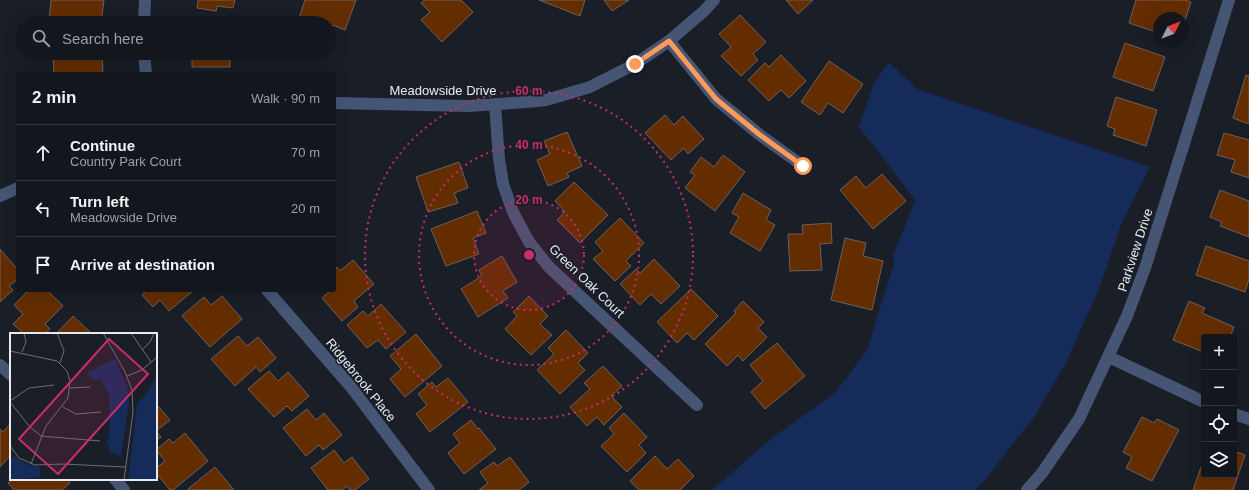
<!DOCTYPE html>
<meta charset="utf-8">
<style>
:root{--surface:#13161d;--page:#1c1f26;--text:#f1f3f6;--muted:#9d9fa4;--line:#32353b}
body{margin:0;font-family:Arial,sans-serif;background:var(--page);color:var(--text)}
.controls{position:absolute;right:12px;bottom:12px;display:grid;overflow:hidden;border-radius:4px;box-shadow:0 4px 16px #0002}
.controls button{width:36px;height:36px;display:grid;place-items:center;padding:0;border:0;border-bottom:1px solid var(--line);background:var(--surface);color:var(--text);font:20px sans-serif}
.compass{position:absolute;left:1153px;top:12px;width:36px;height:36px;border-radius:50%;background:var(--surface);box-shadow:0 4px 16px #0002;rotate:48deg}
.stop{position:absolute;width:12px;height:12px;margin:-9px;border:3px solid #fe9b59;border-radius:50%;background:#fff}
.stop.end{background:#fe9b59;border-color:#fff;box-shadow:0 1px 4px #0008}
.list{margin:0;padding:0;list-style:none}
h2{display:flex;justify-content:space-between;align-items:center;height:52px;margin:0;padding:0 16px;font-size:17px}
h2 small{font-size:13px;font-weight:400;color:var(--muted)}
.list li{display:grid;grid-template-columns:26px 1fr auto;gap:12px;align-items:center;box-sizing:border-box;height:56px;padding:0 16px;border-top:1px solid var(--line)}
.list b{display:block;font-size:15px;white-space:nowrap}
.list p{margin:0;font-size:13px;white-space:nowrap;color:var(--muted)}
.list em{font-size:13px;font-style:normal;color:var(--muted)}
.icon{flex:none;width:22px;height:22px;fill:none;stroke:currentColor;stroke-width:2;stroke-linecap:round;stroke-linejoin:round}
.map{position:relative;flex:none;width:1249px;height:490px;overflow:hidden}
.search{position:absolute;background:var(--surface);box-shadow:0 4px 16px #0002;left:16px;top:16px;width:320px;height:44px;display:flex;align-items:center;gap:10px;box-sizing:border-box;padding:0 14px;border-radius:22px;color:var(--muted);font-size:15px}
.panel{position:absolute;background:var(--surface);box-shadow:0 4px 16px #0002;left:16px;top:72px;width:320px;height:220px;border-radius:4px}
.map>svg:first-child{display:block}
.green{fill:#152b5a}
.building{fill:#642d00;stroke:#6d615a}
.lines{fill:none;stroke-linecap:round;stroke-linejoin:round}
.minor{stroke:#465574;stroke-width:12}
.route{stroke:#fe9b59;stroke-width:5}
.ring{fill:none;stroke:#c62d6a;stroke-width:2;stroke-dasharray:2 4}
.labels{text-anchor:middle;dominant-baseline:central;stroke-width:3;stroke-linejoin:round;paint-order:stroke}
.street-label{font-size:13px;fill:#e7eaf1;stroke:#191e27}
.inset-road{fill:none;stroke:#6b7078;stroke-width:1}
.view{fill:#c62d6a;fill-opacity:0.15;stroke:#c62d6a;stroke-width:2}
.inset-edge{fill:none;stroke:#e7eaf1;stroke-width:2}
.centre{fill:#c62d6a;stroke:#191e27;stroke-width:2}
.ring-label{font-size:12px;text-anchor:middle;font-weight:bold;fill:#c62d6a;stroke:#191e27;stroke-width:3;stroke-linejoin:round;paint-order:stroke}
</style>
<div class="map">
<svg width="1249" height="490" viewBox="0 0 1249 490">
<rect width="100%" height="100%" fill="#191e27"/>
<path class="green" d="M889,62L917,89L1150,167L1121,225L1100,286L1066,363L1035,416L985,480L975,490H712L772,438L835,393L867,350L894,263L893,256L915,200L859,127L874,83Z"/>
<path class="building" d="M51,0H104L101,23L49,22Z
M198,0H235L233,8L217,6L216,11L197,8Z
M305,0H356L345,30L333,25L329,35V23H304L298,21Z
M425,0H461L473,12L442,42L421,20L430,12L421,3Z
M539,0H585L580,16Z
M604,0H629L612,11Z
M786,0H813L798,14Z
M1136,0H1185L1191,2L1185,20H1183V18L1172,17V18H1159V33L1129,23Z
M740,15L766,42L753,54L758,60L741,76L721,56L731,47L719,34Z
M180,21L201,22V23H180Z
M1125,43L1165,57L1153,91L1113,77Z
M80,53H102L103,74H54L53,56H80Z
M192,53H230V67H192Z
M781,55L806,81L789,98L781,90L769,101L748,80L765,63L769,67Z
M829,61L863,84L843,113L828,103L820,115L801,102Z
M1246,75L1249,76V124L1233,118Z
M1116,97L1157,110L1146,146L1113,135L1115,129L1107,126Z
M665,115L674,125L683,116L704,139L688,154L684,148L671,160L645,133Z
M567,132L582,166L567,173L569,177L548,186L537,160L550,154L544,141Z
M1224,133L1249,140V178L1231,172L1235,160L1217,155Z
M723,155L745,172L715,211L685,188L695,175L690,172L701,157L714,167Z
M459,162L468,188L454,193L458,203L428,212L416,177Z
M882,174L906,201L873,229L840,190L856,176L866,188Z
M574,182L608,215L580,243L557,220L565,212L555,201Z
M1220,190L1249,201V237L1220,226L1222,222L1210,217Z
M743,193L771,210L766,220L775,225L760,251L730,233L739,217L732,213Z
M477,211L486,233L473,238L479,254L446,266L431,229Z
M620,218L644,243L626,261L631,266L615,281L593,259L603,251L595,242Z
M831,223L832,243L820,244L822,270L790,271L788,234H803L802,225Z
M845,238L866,243L863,256L883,261L872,310L831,300Z
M1206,246L1249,261V279L1245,292L1196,275Z
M0,249L18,270V279L9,286L13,290L0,302Z
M502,256L517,282L503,291L508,298L478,317L461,289L482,276L479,270Z
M654,259L680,286L661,304L651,294L640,305L620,284L636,269L640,273Z
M353,260L374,284L354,301L358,307L342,321L322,298L331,290H334V270L337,267L340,271Z
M691,289L718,316L694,340L687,333L677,343L657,322Z
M29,290H47L63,306L45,324L50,329L45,334H24L13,324L23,314L14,305Z
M147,290H194L169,311L160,300L153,307L142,295Z
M222,296L242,319L210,347L182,316L204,297L211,305Z
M529,296L548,316L540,324L552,335L531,355L505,329L517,316L513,312Z
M743,301L764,322L758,328L767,337L743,361L738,355L727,366L705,344L736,313L734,311Z
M1189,301L1205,308L1202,313L1234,327L1230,337H1204V352L1173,340Z
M381,304L406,332L386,349L378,340L367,348L347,325L363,311L368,316Z
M73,316L92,334H56Z
M566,330L588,353L578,363L585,370L560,394L537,370L554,354L548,348Z
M416,334L442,366L405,397L390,379L401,369L390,356Z
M238,336L247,346L258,337L276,358L260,372L256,367L235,386L211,359Z
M777,343L805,376L765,409L751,392L763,381L750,365Z
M603,366L622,386L611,396L622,407L604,425L597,417L587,426L570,407L590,389L584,383Z
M269,371L278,381L288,372L309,396L292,411L287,406L274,417L248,389Z
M448,378L468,402L430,432L416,414L427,405L418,394L432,382L436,387Z
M156,404L170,420L156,431L161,437L156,441Z
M307,409L316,420L324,413L342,435L323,450L319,445L306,456L283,428Z
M624,413L647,437L639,445L646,453L627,472L601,446L614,434L609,428Z
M1142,417L1154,423L1157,419L1179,430L1152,481L1126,468L1132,457L1123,452Z
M471,420L478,429L479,428L496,449L464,474L448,453L460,443L453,434Z
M11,423V455L0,467V429L3,432Z
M185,433L208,461L173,490H170L156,473V468L165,461L156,450L169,439L173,443Z
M334,450L344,463L352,457L369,479L355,490H350L347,486L342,490H328L311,468Z
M1234,451L1245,455L1233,490H1193L1204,459V475H1234Z
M655,456L667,469L678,459L694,476L680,490H639L630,481Z
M510,457L529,482L519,490H479L488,483L480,472L494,462L497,466Z
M215,467L234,490H189L188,489Z
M13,479H67L70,483L62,490H14L8,483Z"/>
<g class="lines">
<path class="minor" d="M144,23L145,0
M669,41L716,99L760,135L803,166
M144,53L146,74
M334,103L468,106L527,102L546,100L590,87L635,64L669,41L704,11L714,0
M495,104L499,159L503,184L513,212L529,242L549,267L697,405
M0,196L18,188
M267,290L351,387L429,490
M1109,357L1204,402
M0,365L11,375
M1234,414L1249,419
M115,479L124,490
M1027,490L1042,473L1079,419L1127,316L1145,268L1229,0"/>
</g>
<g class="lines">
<path class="route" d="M635,64L669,41L716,99L760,135L803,166"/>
</g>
<circle cx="529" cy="255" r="55" fill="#c62d6a" fill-opacity=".12"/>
<g class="ring">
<circle cx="529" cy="255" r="55"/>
<circle cx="529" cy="255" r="110"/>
<circle cx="529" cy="255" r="164"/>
</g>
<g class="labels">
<g class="street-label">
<text x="443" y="90">Meadowside Drive</text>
<text transform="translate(1135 250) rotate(-72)">Parkview Drive</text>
<text transform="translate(587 281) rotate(44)">Green Oak Court</text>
<text transform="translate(361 380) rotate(51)">Ridgebrook Place</text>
</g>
</g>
<g transform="translate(10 333)">
<rect width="147" height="147" fill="#191e27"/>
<path d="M105,26L117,53L119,70L111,124L100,119L97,108L100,97L99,62L91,47L81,46L78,39ZM147,43V147H118L127,70L134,64Z" fill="#152b5a"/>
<path d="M4,123L16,131L30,134V144L0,147V126Z" fill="#152b5a"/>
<path class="inset-road" d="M47,0L54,18L50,30M93,0L115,39L122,57L123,79L114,147M121,0L141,29M132,17L140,9L144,0M0,18L47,28L57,38L60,48L58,65L36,93L21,131M12,19L16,9L14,0M117,43L132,37L147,24M60,55L80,54M0,68L19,55L44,52M0,69L20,94L31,103L90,108M53,74L66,81L91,79M0,113L9,125L25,132L53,131L115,134"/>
<path class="view" d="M99,6L138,41L48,141L9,106Z"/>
<rect width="147" height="147" class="inset-edge"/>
</g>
<circle cx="529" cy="255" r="6" class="centre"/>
<g class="ring-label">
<text x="529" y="95">60 m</text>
<text x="529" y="149">40 m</text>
<text x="529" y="204">20 m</text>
</g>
</svg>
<div class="controls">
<button>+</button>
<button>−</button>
<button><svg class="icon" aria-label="locate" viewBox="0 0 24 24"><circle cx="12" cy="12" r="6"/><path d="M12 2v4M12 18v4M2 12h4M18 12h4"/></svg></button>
<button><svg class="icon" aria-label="layers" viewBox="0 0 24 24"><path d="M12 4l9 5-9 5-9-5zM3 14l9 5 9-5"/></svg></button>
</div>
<svg class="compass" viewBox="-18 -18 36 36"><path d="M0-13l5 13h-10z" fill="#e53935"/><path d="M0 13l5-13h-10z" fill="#9d9fa4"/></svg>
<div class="stop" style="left:803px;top:166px"></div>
<div class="stop end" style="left:635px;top:64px"></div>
<div class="search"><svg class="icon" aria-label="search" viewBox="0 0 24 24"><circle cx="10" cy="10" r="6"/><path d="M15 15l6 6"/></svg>Search here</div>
<section class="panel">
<h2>2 min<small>Walk · 90 m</small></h2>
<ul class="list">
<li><svg class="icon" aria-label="ahead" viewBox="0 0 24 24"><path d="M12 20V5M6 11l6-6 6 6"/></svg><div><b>Continue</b><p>Country Park Court</p></div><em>70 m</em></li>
<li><svg class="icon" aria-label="left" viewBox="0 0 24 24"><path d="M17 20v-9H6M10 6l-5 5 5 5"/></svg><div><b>Turn left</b><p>Meadowside Drive</p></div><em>20 m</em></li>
<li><svg class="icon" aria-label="arrive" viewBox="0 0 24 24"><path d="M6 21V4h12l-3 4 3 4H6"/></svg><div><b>Arrive at destination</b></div></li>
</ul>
</section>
</div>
